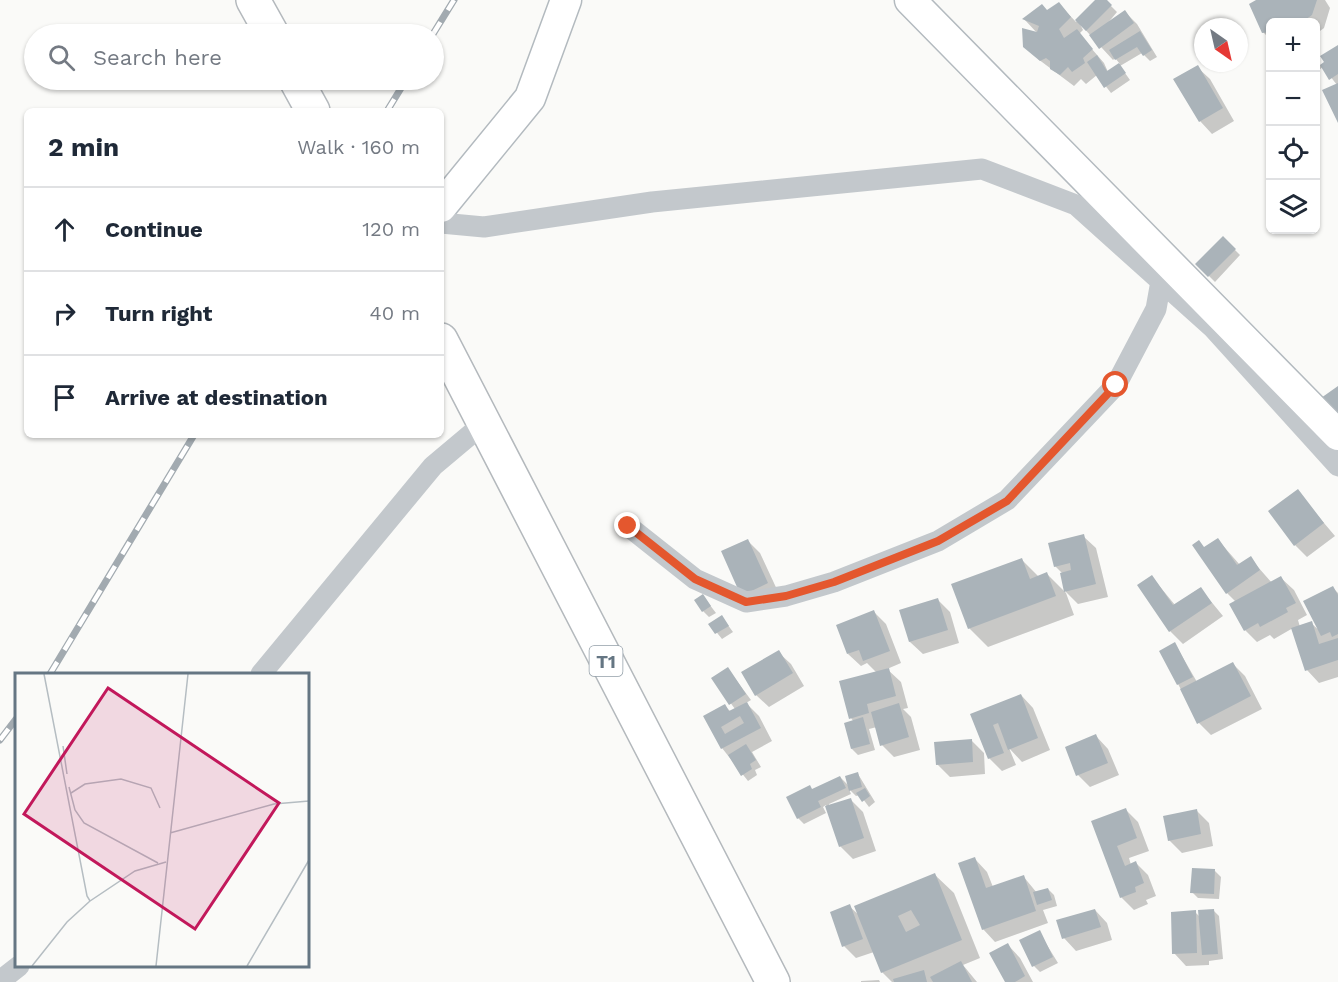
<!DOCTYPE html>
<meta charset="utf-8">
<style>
:root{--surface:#fff;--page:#f6f6f7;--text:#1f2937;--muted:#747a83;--line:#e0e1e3}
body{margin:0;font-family:"Work Sans",sans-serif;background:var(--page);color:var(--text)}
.controls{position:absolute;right:18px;top:18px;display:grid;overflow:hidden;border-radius:9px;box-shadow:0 2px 4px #0004}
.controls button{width:54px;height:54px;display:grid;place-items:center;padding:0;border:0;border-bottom:2px solid var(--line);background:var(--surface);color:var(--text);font:30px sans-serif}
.compass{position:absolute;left:1194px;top:18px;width:54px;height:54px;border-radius:50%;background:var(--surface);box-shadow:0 2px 4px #0004;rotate:146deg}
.stop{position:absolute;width:18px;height:18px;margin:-14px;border:4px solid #e4572e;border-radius:50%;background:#fff}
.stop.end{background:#e4572e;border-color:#fff;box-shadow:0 2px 6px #0008}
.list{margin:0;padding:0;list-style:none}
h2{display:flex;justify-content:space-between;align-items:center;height:78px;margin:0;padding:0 24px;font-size:26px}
h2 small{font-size:20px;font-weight:400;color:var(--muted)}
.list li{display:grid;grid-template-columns:39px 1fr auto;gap:18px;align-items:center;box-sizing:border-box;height:84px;padding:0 24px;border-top:2px solid var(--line)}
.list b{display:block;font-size:22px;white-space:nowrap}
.list em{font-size:20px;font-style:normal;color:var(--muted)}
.icon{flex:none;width:33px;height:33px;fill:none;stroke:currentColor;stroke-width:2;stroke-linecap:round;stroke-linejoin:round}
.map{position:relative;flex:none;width:1338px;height:982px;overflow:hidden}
.search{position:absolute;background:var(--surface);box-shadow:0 2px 4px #0004;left:24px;top:24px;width:420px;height:66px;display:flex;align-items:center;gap:15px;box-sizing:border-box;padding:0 21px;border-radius:33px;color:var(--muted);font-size:22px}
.panel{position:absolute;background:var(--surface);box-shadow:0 2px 4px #0004;left:24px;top:108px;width:420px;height:330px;border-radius:9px}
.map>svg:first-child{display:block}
.shadow{fill:#0003;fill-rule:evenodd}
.building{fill:#aab3b9;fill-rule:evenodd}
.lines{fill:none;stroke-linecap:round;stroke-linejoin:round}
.secondary-casing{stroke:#b3babf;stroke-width:33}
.highway-casing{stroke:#b4b9bd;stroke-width:36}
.street{stroke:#c3c8cc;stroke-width:21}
.secondary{stroke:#fff;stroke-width:30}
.highway{stroke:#fff;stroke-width:33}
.rail-casing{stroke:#a2aab0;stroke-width:7}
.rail{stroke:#fff;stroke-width:4.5;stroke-dasharray:14;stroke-linecap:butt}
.route{stroke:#e4572e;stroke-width:8}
.labels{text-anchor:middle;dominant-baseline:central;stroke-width:6;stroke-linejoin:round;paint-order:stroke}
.shield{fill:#fff;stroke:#939fa8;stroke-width:1.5}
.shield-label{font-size:18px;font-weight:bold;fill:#657683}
.inset-road{fill:none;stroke:#b5bdc2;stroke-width:1.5}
.view{fill:#c2185b;fill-opacity:0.15;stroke:#c2185b;stroke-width:3}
.inset-edge{fill:none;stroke:#657683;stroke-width:3}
</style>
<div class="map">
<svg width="1338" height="982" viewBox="0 0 1338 982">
<rect width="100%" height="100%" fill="#fafaf8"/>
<path class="shadow" d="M1097,0H1105L1117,12L1107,24L1125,12L1137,24L1157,57L1150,61L1142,53L1120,66L1130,80L1111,93L1097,75L1086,84L1081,79L1074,86L1038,59V34L1024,19L1047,12L1059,4L1076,22ZM1080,24L1113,60L1115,58L1120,64L1108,72L1104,63L1079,34L1083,30Z
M1259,0H1325L1330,8L1324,28L1316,34V22H1270V39L1263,32Z
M1338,46V120L1337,85L1323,67L1316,72V58L1321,66Z
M1197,67L1210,79L1234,121L1212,134L1200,121Z
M1223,238L1240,255L1215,282L1197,264Z
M1297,491L1335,536L1307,557L1295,545Z
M1083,536L1096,548L1108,597L1078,604L1066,592L1063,574L1055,566Z
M1218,540L1240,565L1250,558L1272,583L1281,578L1294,590L1307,615L1298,620L1300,627L1311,623L1321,632L1333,588L1338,593V677L1319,683L1307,670L1293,628L1274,639L1270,635L1257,642L1245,630L1236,602L1227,593L1205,548Z
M748,541L760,553L780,596L743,595Z
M1021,559L1039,577L1047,574L1066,593L1074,615L988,647L969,628Z
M1152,577L1175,605L1200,588L1223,616L1183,644L1170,631L1139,586Z
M703,596L716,613L709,617L703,611Z
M938,600L950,612L959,643L923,654L910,642L901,611Z
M874,612L886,624L901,663L887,669L901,682L908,708L903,709L911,717L920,750L894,757L882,745L877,727L869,729L875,750L858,755L852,749L854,722L851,718L877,673L867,663L861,666L848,654Z
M722,617L733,632L722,639L710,624Z
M1175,644L1197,682L1233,664L1245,676L1262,709L1211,735L1199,723L1178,684Z
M778,652L791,664L804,686L769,707L756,695Z
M728,669L751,700L746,703L759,716L772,741L752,752L761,767L755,770L757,775L748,781L722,748L705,716L725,706L731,712L735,709L713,679Z
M1021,695L1033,708L1050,750L1022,762L1009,748L1016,765L1002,771L989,758L972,715Z
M1096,736L1108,749L1119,775L1090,787L1078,775Z
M971,740L984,753L985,774L950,777L937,764Z
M858,774L875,802L869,807L860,795L856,796L849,789L851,794L829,804V806L850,799L863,812L876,851L853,859L840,846L826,805L823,807L826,813L804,824L798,818L813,790L840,777L849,786Z
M1125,809L1138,822L1149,851L1129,858L1131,865L1136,863L1148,875L1156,896L1146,900L1148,904L1134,910L1121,897L1093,822Z
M1197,811L1209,823L1213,846L1182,853L1169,840Z
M975,859L987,872L993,887L1023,876L1037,893L1048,889L1054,895L1057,906L1043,910L1048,923L995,942L983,929Z
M1215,871L1221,877L1219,899L1198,898L1192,892Z
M935,875L954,893L980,958L963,965L977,982H892L882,972L874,952L856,958L844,946L849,906L860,916Z
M1095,910L1107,923L1112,940L1076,951L1064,938Z
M1213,910L1219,916L1223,959L1209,961V965L1186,966L1174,953L1195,912L1200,917Z
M1039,932L1058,963L1040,972L1034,966Z
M1008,945L1020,958L1033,982H1006Z
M879,980L880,982H861V981Z"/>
<path class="building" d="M1095,0H1107L1112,5L1086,31L1075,20Z
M1256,0H1317L1312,15L1302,22H1270V32L1262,33L1249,4Z
M1059,2L1071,17L1059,29L1064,38L1077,29L1093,49L1083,58L1085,63L1072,72L1068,67L1060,75L1050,69V61L1046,58L1040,61L1023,47L1022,28L1037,32L1039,26L1022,19L1042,4L1047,10Z
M1125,10L1134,23L1099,49L1089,35Z
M1140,31L1152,50L1143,56L1137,47L1115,60L1109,50Z
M1338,45V74L1329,80L1320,65L1324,62L1320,56Z
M1097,55L1107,71L1119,63L1126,73L1104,88L1087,62Z
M1198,65L1223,108L1199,122L1173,79Z
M1338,83V123L1322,90Z
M1223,236L1236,249L1208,277L1195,264Z
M1338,386V422L1321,398Z
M1298,489L1324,523L1294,546L1268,511Z
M1084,534L1096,584L1064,592L1060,573L1071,570L1070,563L1054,567L1048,543Z
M1218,538L1237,565L1251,556L1260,570L1226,594L1192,545L1199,540L1204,547Z
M748,539L768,583L741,596L721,551Z
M1022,558L1030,579L1047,572L1056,596L968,629L951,584Z
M1152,575L1173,605L1201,587L1212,603L1169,632L1137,585Z
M1281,576L1296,603L1286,608L1288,612L1260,627L1258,623L1244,631L1229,604Z
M1333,586L1338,595V634L1332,637L1330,632L1321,636L1303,601Z
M703,594L711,606L702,612L694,600Z
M938,598L948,630L909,642L899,610Z
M874,610L890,651L863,661L859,650L847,654L836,625Z
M722,615L729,626L715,634L708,624Z
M1312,621L1319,644L1338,638V660L1305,671L1291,628Z
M1175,642L1193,677L1177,685L1159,651Z
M779,650L793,673L755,696L741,672Z
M1233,662L1251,696L1197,724L1180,689Z
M728,667L746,694L729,705L711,678Z
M889,668L896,696L867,704L869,713L849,719L839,681Z
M1021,694L1038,738L1008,750L998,723L993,725L1004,753L988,759L970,714Z
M747,702L761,728L721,749L703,716L725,704L729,711ZM740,716L744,723L725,734L721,727Z
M899,703L909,737L880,746L871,712Z
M863,717L870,744L851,749L844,723Z
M1096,734L1108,763L1076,776L1065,747Z
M972,739L973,762L936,765L934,742Z
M746,744L756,760L750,764L752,769L741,776L728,755Z
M858,772L862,787L849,791L845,776Z
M840,776L846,788L818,801L821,807L797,819L786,797L810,785L812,789Z
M865,788L870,796L862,802L856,793Z
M851,798L864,838L839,847L825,806Z
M1126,808L1137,838L1117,846L1125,866L1136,861L1144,883L1135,887L1136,892L1120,898L1091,821Z
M1197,809L1201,834L1168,841L1163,816Z
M975,857L986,888L1024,875L1036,911L982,930L958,863Z
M1192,868L1215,869L1214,894L1190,893Z
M935,873L962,940L881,973L854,906ZM911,910L920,925L906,932L898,916Z
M1048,888L1052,900L1037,905L1033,892Z
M850,904L863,939L842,947L830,912Z
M1095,909L1101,927L1062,939L1056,920Z
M1214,909L1218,954L1202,955L1198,910Z
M1196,910L1197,953L1172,954L1171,912Z
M1040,930L1053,957L1032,967L1019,940Z
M1008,943L1025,976L1015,982H1005L989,953Z
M961,961L972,982H933L930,977Z
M924,970L927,982H894L893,979Z"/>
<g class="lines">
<defs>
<path id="secondary" d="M910,0L1338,435
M441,207L530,98L566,0"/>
<path id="highway" d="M253,0L272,34
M296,80L313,111
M441,340L773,982"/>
</defs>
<use href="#secondary" class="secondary-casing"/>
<use href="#highway" class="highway-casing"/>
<path class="street" d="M441,223L484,227L652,202L982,169L1076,205L1213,328L1338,466
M628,526L695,579L746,602L786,596L834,582L938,541L1007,500L1116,385L1156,309L1161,281
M261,674L433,466L483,424
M0,981L19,966"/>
<use href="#secondary" class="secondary"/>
<use href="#highway" class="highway"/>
<defs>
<path id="rail" d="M433,34L454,0
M387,111L406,80
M50,674L194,435
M0,740L16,719"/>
</defs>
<use href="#rail" class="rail-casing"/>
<use href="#rail" class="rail"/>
</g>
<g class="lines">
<path class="route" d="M628,526L695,579L746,602L786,596L834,582L938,541L1007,501L1116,385"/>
</g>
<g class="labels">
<rect class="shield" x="589.5" y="646" width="33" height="30" rx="4.5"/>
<g class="shield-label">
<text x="606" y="661">T1</text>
</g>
</g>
<g transform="translate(15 673)">
<rect width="294" height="294" fill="#fafaf8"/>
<path class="inset-road" d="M29,1L72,223L75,228L120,198L151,189M48,73L52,101M54,114L60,137L69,150L143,190M56,120L70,111L106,106L136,115L145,135M155,160L259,131L294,128M17,293L52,249L75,228M141,293L173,1M232,293L294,187"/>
<path class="view" d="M93,15L264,130L180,256L9,141Z"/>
<rect width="294" height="294" class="inset-edge"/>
</g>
</svg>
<div class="controls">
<button>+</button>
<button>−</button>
<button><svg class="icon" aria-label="locate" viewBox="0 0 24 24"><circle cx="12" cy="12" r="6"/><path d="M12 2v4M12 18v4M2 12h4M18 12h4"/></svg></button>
<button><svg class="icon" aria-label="layers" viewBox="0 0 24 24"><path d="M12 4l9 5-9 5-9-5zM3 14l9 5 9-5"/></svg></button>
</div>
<svg class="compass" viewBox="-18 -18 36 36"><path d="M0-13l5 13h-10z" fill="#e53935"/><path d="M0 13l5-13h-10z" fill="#747a83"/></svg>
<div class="stop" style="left:1116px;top:385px"></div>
<div class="stop end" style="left:628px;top:526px"></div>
<div class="search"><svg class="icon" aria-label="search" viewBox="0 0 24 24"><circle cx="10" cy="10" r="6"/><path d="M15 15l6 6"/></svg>Search here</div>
<section class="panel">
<h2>2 min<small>Walk · 160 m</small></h2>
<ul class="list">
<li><svg class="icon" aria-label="ahead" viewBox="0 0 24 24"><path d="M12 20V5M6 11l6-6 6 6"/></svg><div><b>Continue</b></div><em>120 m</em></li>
<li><svg class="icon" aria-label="right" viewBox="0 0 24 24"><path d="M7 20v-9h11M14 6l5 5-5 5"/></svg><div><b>Turn right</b></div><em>40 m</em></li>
<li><svg class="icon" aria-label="arrive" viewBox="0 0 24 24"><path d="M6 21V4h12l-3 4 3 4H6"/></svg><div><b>Arrive at destination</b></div></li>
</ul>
</section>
</div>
